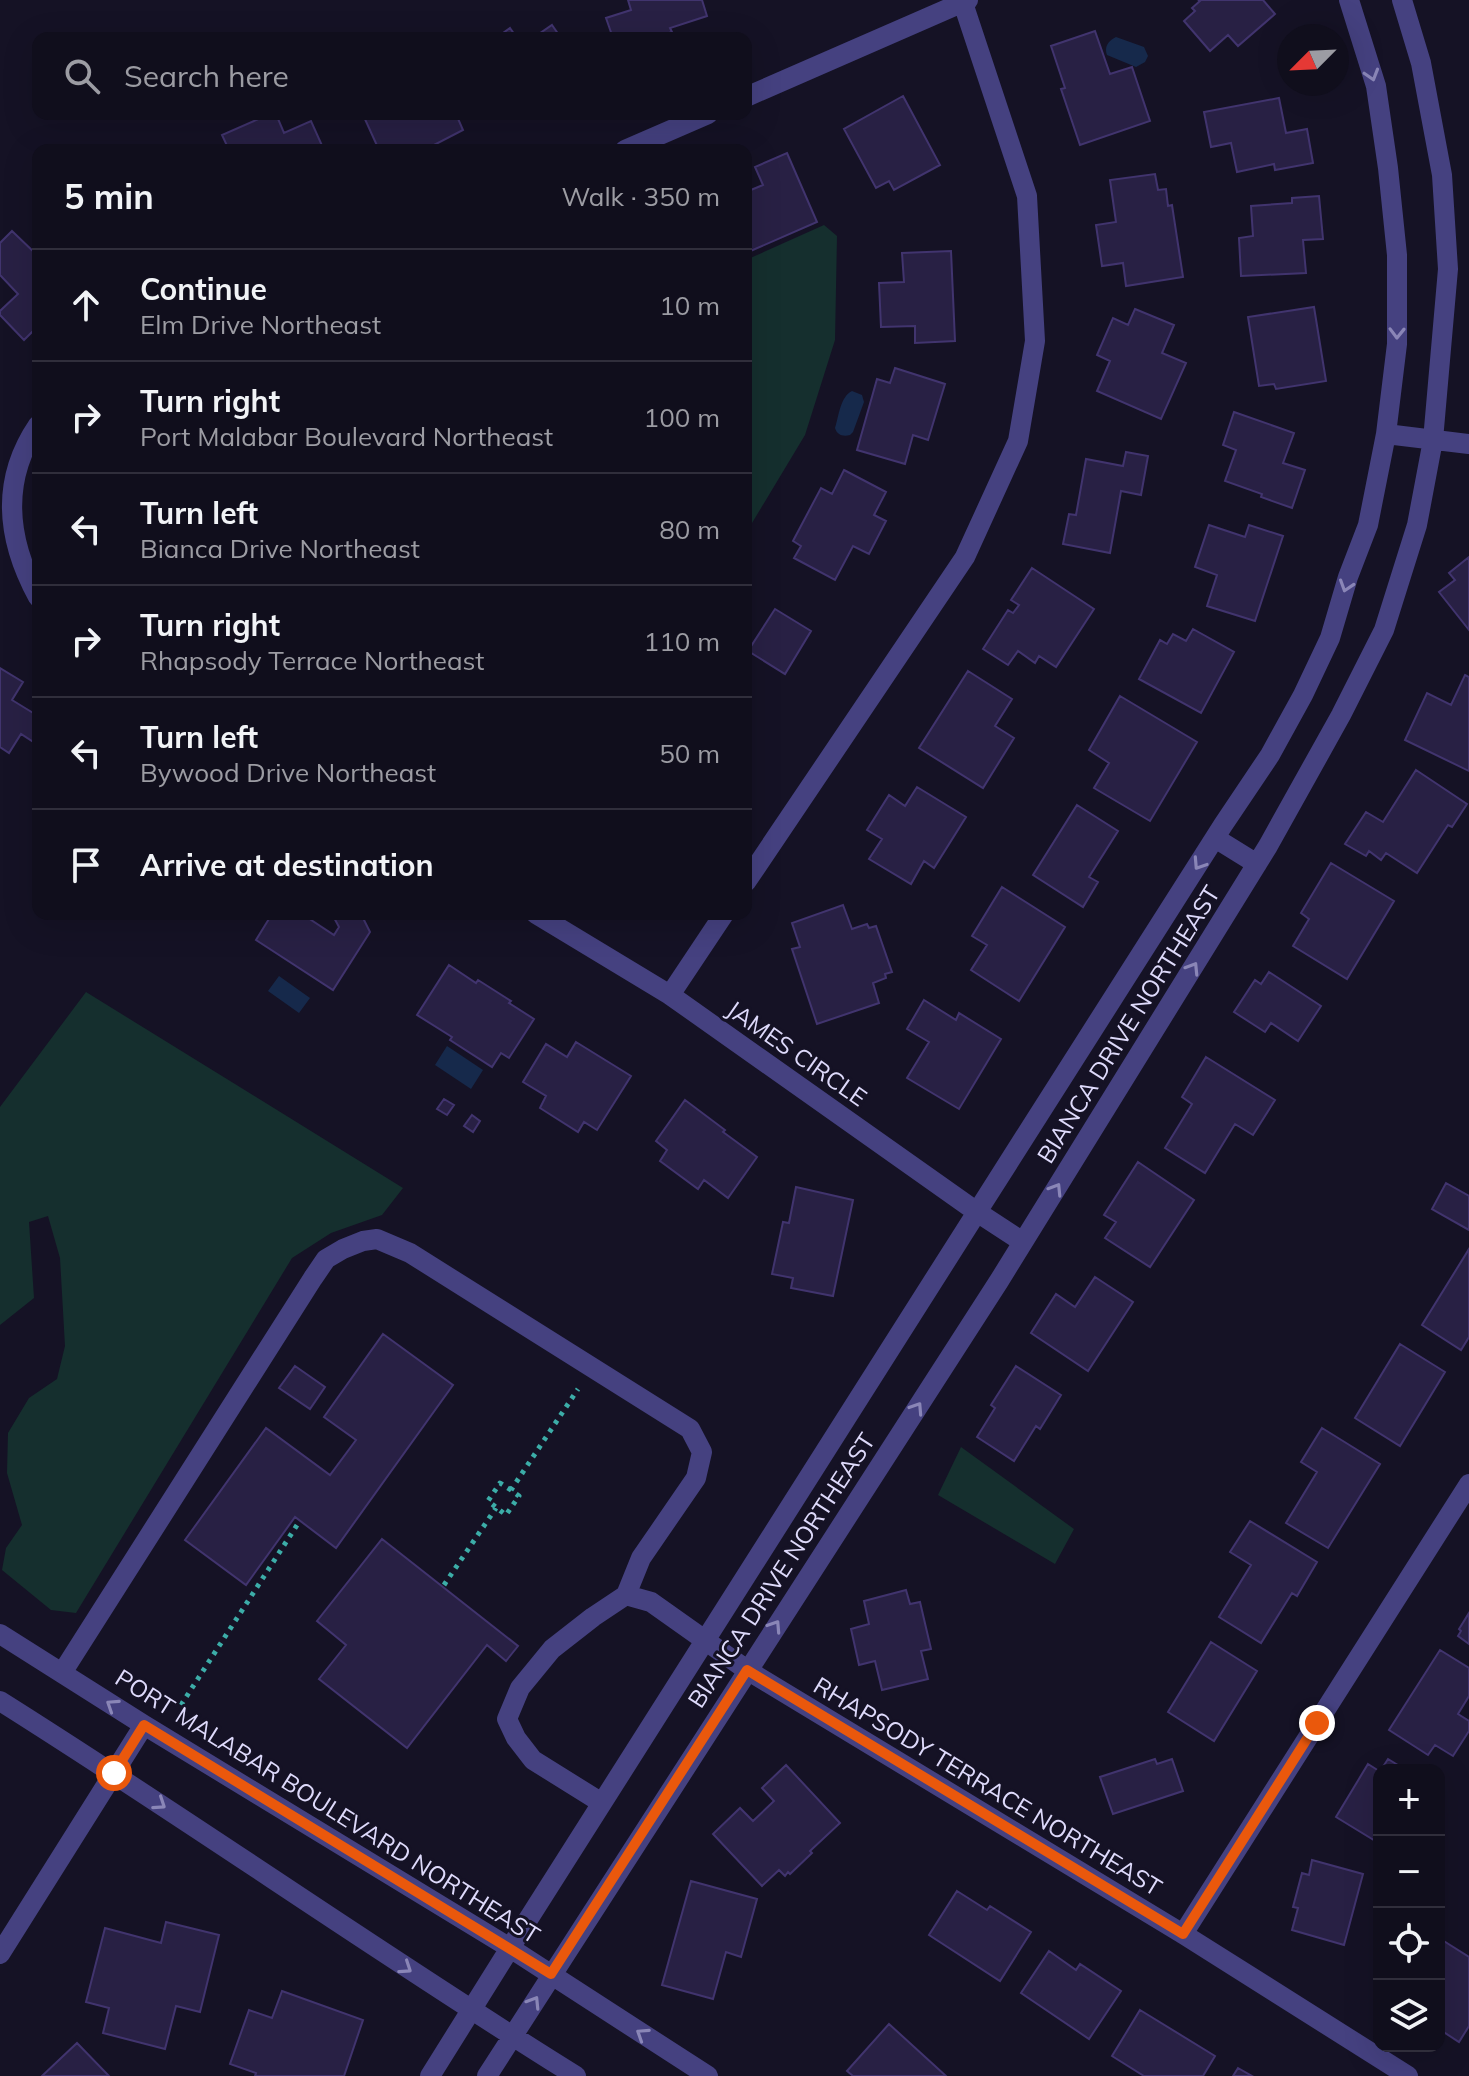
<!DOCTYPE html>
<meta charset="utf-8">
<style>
:root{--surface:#100e1c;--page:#1e1c29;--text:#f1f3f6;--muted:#9c9ca3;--line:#302e3b}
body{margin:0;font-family:Mulish,sans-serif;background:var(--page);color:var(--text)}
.controls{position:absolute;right:24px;bottom:24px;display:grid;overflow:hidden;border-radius:16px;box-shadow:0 8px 32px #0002}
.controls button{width:72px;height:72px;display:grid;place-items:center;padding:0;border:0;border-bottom:2px solid var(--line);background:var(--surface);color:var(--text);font:40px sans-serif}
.compass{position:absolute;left:1277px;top:24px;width:72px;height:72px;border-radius:50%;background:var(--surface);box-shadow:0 8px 32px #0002;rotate:246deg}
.stop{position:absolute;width:24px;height:24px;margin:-18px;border:6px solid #ea580c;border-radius:50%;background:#fff}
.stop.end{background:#ea580c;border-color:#fff;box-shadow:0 2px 8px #0008}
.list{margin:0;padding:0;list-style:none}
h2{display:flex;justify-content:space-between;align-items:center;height:104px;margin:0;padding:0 32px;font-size:34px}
h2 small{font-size:26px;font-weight:400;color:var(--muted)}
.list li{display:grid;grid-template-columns:52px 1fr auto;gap:24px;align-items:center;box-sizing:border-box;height:112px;padding:0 32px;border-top:2px solid var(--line)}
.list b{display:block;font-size:30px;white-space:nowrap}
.list p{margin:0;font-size:26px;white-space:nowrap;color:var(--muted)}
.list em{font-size:26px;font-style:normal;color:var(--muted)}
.icon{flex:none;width:44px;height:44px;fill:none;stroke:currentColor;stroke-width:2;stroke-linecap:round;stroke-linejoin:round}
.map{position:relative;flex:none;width:1469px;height:2076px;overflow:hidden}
.search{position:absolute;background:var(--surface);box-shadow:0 8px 32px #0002;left:32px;top:32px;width:720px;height:88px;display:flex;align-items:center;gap:20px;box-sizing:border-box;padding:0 28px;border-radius:16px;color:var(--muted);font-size:30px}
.panel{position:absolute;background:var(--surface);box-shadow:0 8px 32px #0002;left:32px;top:144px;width:720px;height:776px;border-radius:16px}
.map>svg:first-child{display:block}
.green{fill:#152f2e}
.water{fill:#16294b}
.building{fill:#282044;stroke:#41346e;stroke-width:2}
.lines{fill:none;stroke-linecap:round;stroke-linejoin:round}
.path{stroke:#3cada8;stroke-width:5;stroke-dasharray:4 6;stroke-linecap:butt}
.minor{stroke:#454180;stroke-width:20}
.oneway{stroke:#8a86b7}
.route{stroke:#ea580c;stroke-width:10}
.labels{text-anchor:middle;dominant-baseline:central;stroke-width:6;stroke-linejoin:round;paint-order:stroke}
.street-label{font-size:24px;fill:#dedafb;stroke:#151225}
</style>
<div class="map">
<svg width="1469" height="2076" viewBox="0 0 1469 2076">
<rect width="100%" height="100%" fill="#151225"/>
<path class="green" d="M824,225L837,236L835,340L805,435L746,533V260Z
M86,992L403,1188L382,1215L331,1233L292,1258L76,1613L51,1610L2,1570L6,1548L22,1525L7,1473L8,1433L29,1398L57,1379L65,1346L60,1258L48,1216L29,1222L34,1298L0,1325V1107Z
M961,1447L1074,1529L1055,1564L938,1495Z"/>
<path class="water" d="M1116,37L1144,47L1148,56L1145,62L1136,67L1107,55C1104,47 1108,41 1116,37Z
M852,391L862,395L864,402L853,432L850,435C843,437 837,435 835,428C839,416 840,397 852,391Z
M279,976L310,998L299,1013L268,991Z
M447,1046L483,1070L471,1089L435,1065Z"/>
<path class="building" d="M628,0H702L707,16L670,28L672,32L660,36L661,38H613L606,18L631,10Z
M1198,0H1263L1275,14L1238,46L1228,35L1210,51L1184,21L1195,11L1192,8L1200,1Z
M552,25L561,38H533Z
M510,28L517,38H496Z
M1095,31L1110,74L1132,67L1150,121L1080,145L1061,89L1065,88L1051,46Z
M903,96L940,165L894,190L889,181L876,188L844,129Z
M1279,98L1286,133L1307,129L1313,163L1275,170L1274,164L1237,172L1231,143L1211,147L1204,112Z
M270,114H276L284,133L311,121L324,150H229L222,135Z
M371,114H456L463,130L430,147L431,150H379L364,117Z
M787,153L817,222L746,253V192L763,185L755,167Z
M1155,174L1158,190L1166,189L1168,206L1172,205L1183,277L1126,286L1123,263L1102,266L1096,225L1116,222L1110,180Z
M1319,196L1323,239L1303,240L1306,273L1241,276L1239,238L1253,236L1251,206L1292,203V198Z
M12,231L38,256V326L24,340L0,315V311L18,294L0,275V243Z
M951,251L955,341L915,343V326L881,327L879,283L904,282L902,253Z
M1314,307L1326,381L1276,389L1274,384L1259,386L1248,317Z
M1135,309L1174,325L1162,353L1186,363L1161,419L1097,391L1110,361L1097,355L1113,318L1128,325Z
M895,368L945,384L928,440L913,435L905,464L857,450L877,379L890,383Z
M1234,412L1294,433L1283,463L1305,470L1292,508L1261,497L1262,494L1225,481L1236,450L1223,445Z
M1126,452L1148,456L1141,495L1121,491L1110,553L1063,544L1069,514L1076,515L1086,459L1123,466Z
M844,470L886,492L874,515L886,521L869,554L853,546L835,580L794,558L801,546L793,541L821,488L832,494Z
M1209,525L1245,537L1249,525L1283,536L1255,621L1207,606L1217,575L1195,567Z
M1469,557V630L1439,592L1455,580L1449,573Z
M1032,568L1094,609L1056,667L1039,656L1035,663L1018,651L1008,665L983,649L1008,610L1013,613L1019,605L1011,600Z
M775,609L811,631L785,674L748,651Z
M1193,629L1234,652L1201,713L1139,679L1160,640L1167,644L1173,634L1186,641Z
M0,668L23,682L12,700L38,716V737L35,743L21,734L9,753L0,747Z
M968,671L1012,699L995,726L1014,738L983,788L919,748Z
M1465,675L1469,677V771L1405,740L1427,693L1451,705Z
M1120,696L1197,742L1150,821L1094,788L1109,763L1089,750Z
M1416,770L1467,804L1452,827L1448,825L1417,873L1386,853L1381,860L1369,851L1366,856L1345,844L1366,812L1383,822Z
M917,787L966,817L934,868L924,861L911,884L869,859L882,839L867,830L889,795L905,806Z
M1077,805L1118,831L1089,877L1098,882L1083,907L1033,875Z
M1331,863L1394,901L1347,979L1293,946L1309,919L1301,913Z
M1002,887L1065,927L1019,1001L971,970L987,945L972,936Z
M843,905L852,929L867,924L869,928L876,926L892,972L885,974L886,978L873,983L879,1003L817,1024L792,949L800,947L792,923Z
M272,914H302L334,935L339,927L332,914H361L370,932L333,990L256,940Z
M449,965L476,983L478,980L511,1001L509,1003L534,1019L509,1058L501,1053L492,1067L450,1040L452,1037L417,1015Z
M1269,972L1321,1006L1298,1041L1271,1023L1265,1032L1234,1012L1255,980L1261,984Z
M924,1000L956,1020L959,1013L1001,1039L959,1109L907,1078L929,1042L907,1029Z
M576,1042L631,1076L597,1130L584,1122L578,1132L540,1108L546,1096L523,1082L546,1044L567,1057Z
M1206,1057L1275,1100L1253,1135L1235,1124L1205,1173L1165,1148L1192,1104L1182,1097Z
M444,1099L454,1105L447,1115L437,1109Z
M685,1100L725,1130L723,1132L757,1157L728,1198L704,1180L698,1189L660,1161L667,1150L656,1141Z
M472,1115L480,1121L473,1132L464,1126Z
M1138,1162L1194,1200L1150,1267L1105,1238L1116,1222L1104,1215Z
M1446,1183L1469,1196V1230L1432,1209Z
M796,1187L853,1200L833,1296L791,1288L793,1278L772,1274L783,1222L789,1223Z
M1469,1249V1337L1461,1350L1422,1325Z
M1095,1277L1133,1302L1088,1371L1031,1333L1056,1294L1075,1307Z
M383,1334L453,1385L336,1548L295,1517L246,1585L185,1540L266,1428L330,1475L356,1440L324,1417Z
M1400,1344L1445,1372L1400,1446L1355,1418Z
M295,1366L325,1387L310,1409L279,1388Z
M1016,1366L1061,1395L1040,1429L1036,1426L1014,1461L977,1437L995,1408L991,1405Z
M1322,1428L1380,1464L1328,1548L1286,1523L1317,1472L1301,1462Z
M1250,1521L1317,1562L1297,1596L1292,1593L1261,1643L1219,1617L1251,1565L1230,1552Z
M382,1539L518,1646L506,1661L487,1645L407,1748L319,1679L346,1645L317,1621Z
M906,1590L910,1604L920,1602L931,1649L921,1651L928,1679L882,1690L875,1661L859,1665L851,1629L869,1624L864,1601Z
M1469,1613V1644L1458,1636L1461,1631L1459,1629Z
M1211,1642L1257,1671L1214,1741L1168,1712Z
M1440,1650L1469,1668V1696L1458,1714L1469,1721V1731L1453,1756L1435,1745L1428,1755L1389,1730Z
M1155,1759L1157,1764L1172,1759L1183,1791L1113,1814L1100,1777Z
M1388,1759L1406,1770H1381Z
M1368,1764L1379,1771V1840L1377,1842L1336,1817Z
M786,1765L840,1823L810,1851L812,1853L790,1874L788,1872L785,1876L779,1870L762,1886L713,1834L740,1808L753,1821L774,1801L762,1788Z
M1312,1860L1363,1874L1344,1945L1292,1930L1298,1908L1293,1907L1302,1873L1309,1875Z
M691,1881L757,1899L741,1957L726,1952L713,1999L662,1985Z
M957,1891L987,1910L990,1906L1031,1932L1000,1981L929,1935Z
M166,1922L219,1935L200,2012L176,2006L165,2049L103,2033L109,2008L86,2002L105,1928L161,1943Z
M1439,1938L1469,1957V2026L1459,2042L1439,2029Z
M1049,1951L1076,1970L1080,1964L1121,1991L1089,2039L1021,1993Z
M282,1991L363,2020L344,2076H255L256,2073L230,2064L249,2010L272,2018Z
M1140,2010L1215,2056L1203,2076H1144L1112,2056Z
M889,2024L946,2076H853L847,2071Z
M77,2043L109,2076H42Z
M1238,2068L1252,2076H1233Z"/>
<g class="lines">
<path class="path" d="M511,1490L500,1483L488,1501L506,1515L519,1496L511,1490L578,1389
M444,1585L496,1508
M181,1705L299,1522"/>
<path class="minor" d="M746,97L968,0
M625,150L708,114
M38,425C0,481 7,540 38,597
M1386,434L1469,444
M1215,838L1257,864
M746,882L965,557L1018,441L1035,341L1027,196L963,3
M536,914L670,995L977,1212L1023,1242
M670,995L724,914
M0,1634L144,1725L510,1948L708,2076
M62,1673L313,1278L326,1259L343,1249L363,1241L377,1239L410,1253L690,1429L702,1452L696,1478L641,1558L626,1595
M0,1701C194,1823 381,1955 576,2076
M602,1803L533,1760L516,1738L507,1719L520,1688L552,1649L593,1617L626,1595L651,1602L747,1670L1183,1934L1408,2076
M1183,1934L1469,1484
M0,1954L144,1725
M430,2076L510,1948L977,1212L1223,825L1270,755L1303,695L1330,638L1348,577L1368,525L1386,434L1397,344V255L1388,168L1376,86L1349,0
M487,2076L999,1281L1268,846L1341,715L1384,630L1417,525L1433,440L1448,269L1442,175L1421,63L1402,0"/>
</g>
<defs><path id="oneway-chevron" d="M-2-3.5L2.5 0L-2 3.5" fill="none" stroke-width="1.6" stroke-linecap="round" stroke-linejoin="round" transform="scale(2)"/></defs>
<g class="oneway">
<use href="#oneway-chevron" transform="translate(1372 75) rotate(73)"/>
<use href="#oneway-chevron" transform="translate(1397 333) rotate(91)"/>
<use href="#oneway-chevron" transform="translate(1346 586) rotate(108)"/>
<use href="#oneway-chevron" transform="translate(1199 864) rotate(123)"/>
<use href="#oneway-chevron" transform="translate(1193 968) rotate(-58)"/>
<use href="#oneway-chevron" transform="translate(1056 1189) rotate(-58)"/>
<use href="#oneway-chevron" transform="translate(917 1408) rotate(-57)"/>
<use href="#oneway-chevron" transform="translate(775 1626) rotate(-57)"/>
<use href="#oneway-chevron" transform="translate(112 1705) rotate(-147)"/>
<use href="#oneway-chevron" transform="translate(160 1804) rotate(34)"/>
<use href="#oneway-chevron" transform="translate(406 1968) rotate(34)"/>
<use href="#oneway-chevron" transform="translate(534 2002) rotate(-58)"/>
<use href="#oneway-chevron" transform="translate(642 2034) rotate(-147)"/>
</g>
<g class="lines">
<path class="route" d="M114,1773L144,1725L551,1974L747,1670L1183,1934L1317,1723"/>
</g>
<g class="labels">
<g class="street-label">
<text transform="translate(1128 1024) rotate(-58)">BIANCA DRIVE NORTHEAST</text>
<text transform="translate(797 1053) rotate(35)">JAMES CIRCLE</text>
<text transform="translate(781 1570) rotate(-57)">BIANCA DRIVE NORTHEAST</text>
<text transform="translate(988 1786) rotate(31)">RHAPSODY TERRACE NORTHEAST</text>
<text transform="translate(328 1806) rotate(32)">PORT MALABAR BOULEVARD NORTHEAST</text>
</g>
</g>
</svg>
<div class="controls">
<button>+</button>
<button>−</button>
<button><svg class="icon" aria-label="locate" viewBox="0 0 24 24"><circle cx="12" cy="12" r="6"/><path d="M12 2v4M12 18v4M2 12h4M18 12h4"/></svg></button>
<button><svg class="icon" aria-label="layers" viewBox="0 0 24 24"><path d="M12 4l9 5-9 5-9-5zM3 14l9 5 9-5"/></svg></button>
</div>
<svg class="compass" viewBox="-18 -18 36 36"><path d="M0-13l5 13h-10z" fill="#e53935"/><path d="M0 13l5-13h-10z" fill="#9c9ca3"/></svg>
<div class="stop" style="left:114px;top:1773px"></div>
<div class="stop end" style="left:1317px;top:1723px"></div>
<div class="search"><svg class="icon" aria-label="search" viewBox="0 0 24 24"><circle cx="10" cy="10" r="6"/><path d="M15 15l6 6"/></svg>Search here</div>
<section class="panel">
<h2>5 min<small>Walk · 350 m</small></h2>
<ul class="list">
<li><svg class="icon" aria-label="ahead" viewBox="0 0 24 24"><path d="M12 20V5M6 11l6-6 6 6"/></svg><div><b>Continue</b><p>Elm Drive Northeast</p></div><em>10 m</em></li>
<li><svg class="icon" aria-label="right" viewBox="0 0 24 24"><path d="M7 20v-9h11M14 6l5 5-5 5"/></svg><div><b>Turn right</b><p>Port Malabar Boulevard Northeast</p></div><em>100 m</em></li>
<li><svg class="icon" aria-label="left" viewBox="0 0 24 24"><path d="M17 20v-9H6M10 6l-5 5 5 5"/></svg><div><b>Turn left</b><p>Bianca Drive Northeast</p></div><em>80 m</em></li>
<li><svg class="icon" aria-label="right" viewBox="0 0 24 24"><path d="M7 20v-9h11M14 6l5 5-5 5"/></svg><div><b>Turn right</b><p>Rhapsody Terrace Northeast</p></div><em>110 m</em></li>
<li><svg class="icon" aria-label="left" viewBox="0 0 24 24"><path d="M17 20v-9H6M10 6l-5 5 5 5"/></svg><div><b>Turn left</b><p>Bywood Drive Northeast</p></div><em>50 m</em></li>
<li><svg class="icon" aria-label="arrive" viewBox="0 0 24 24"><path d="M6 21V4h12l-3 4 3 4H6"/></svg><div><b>Arrive at destination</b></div></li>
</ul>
</section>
</div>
